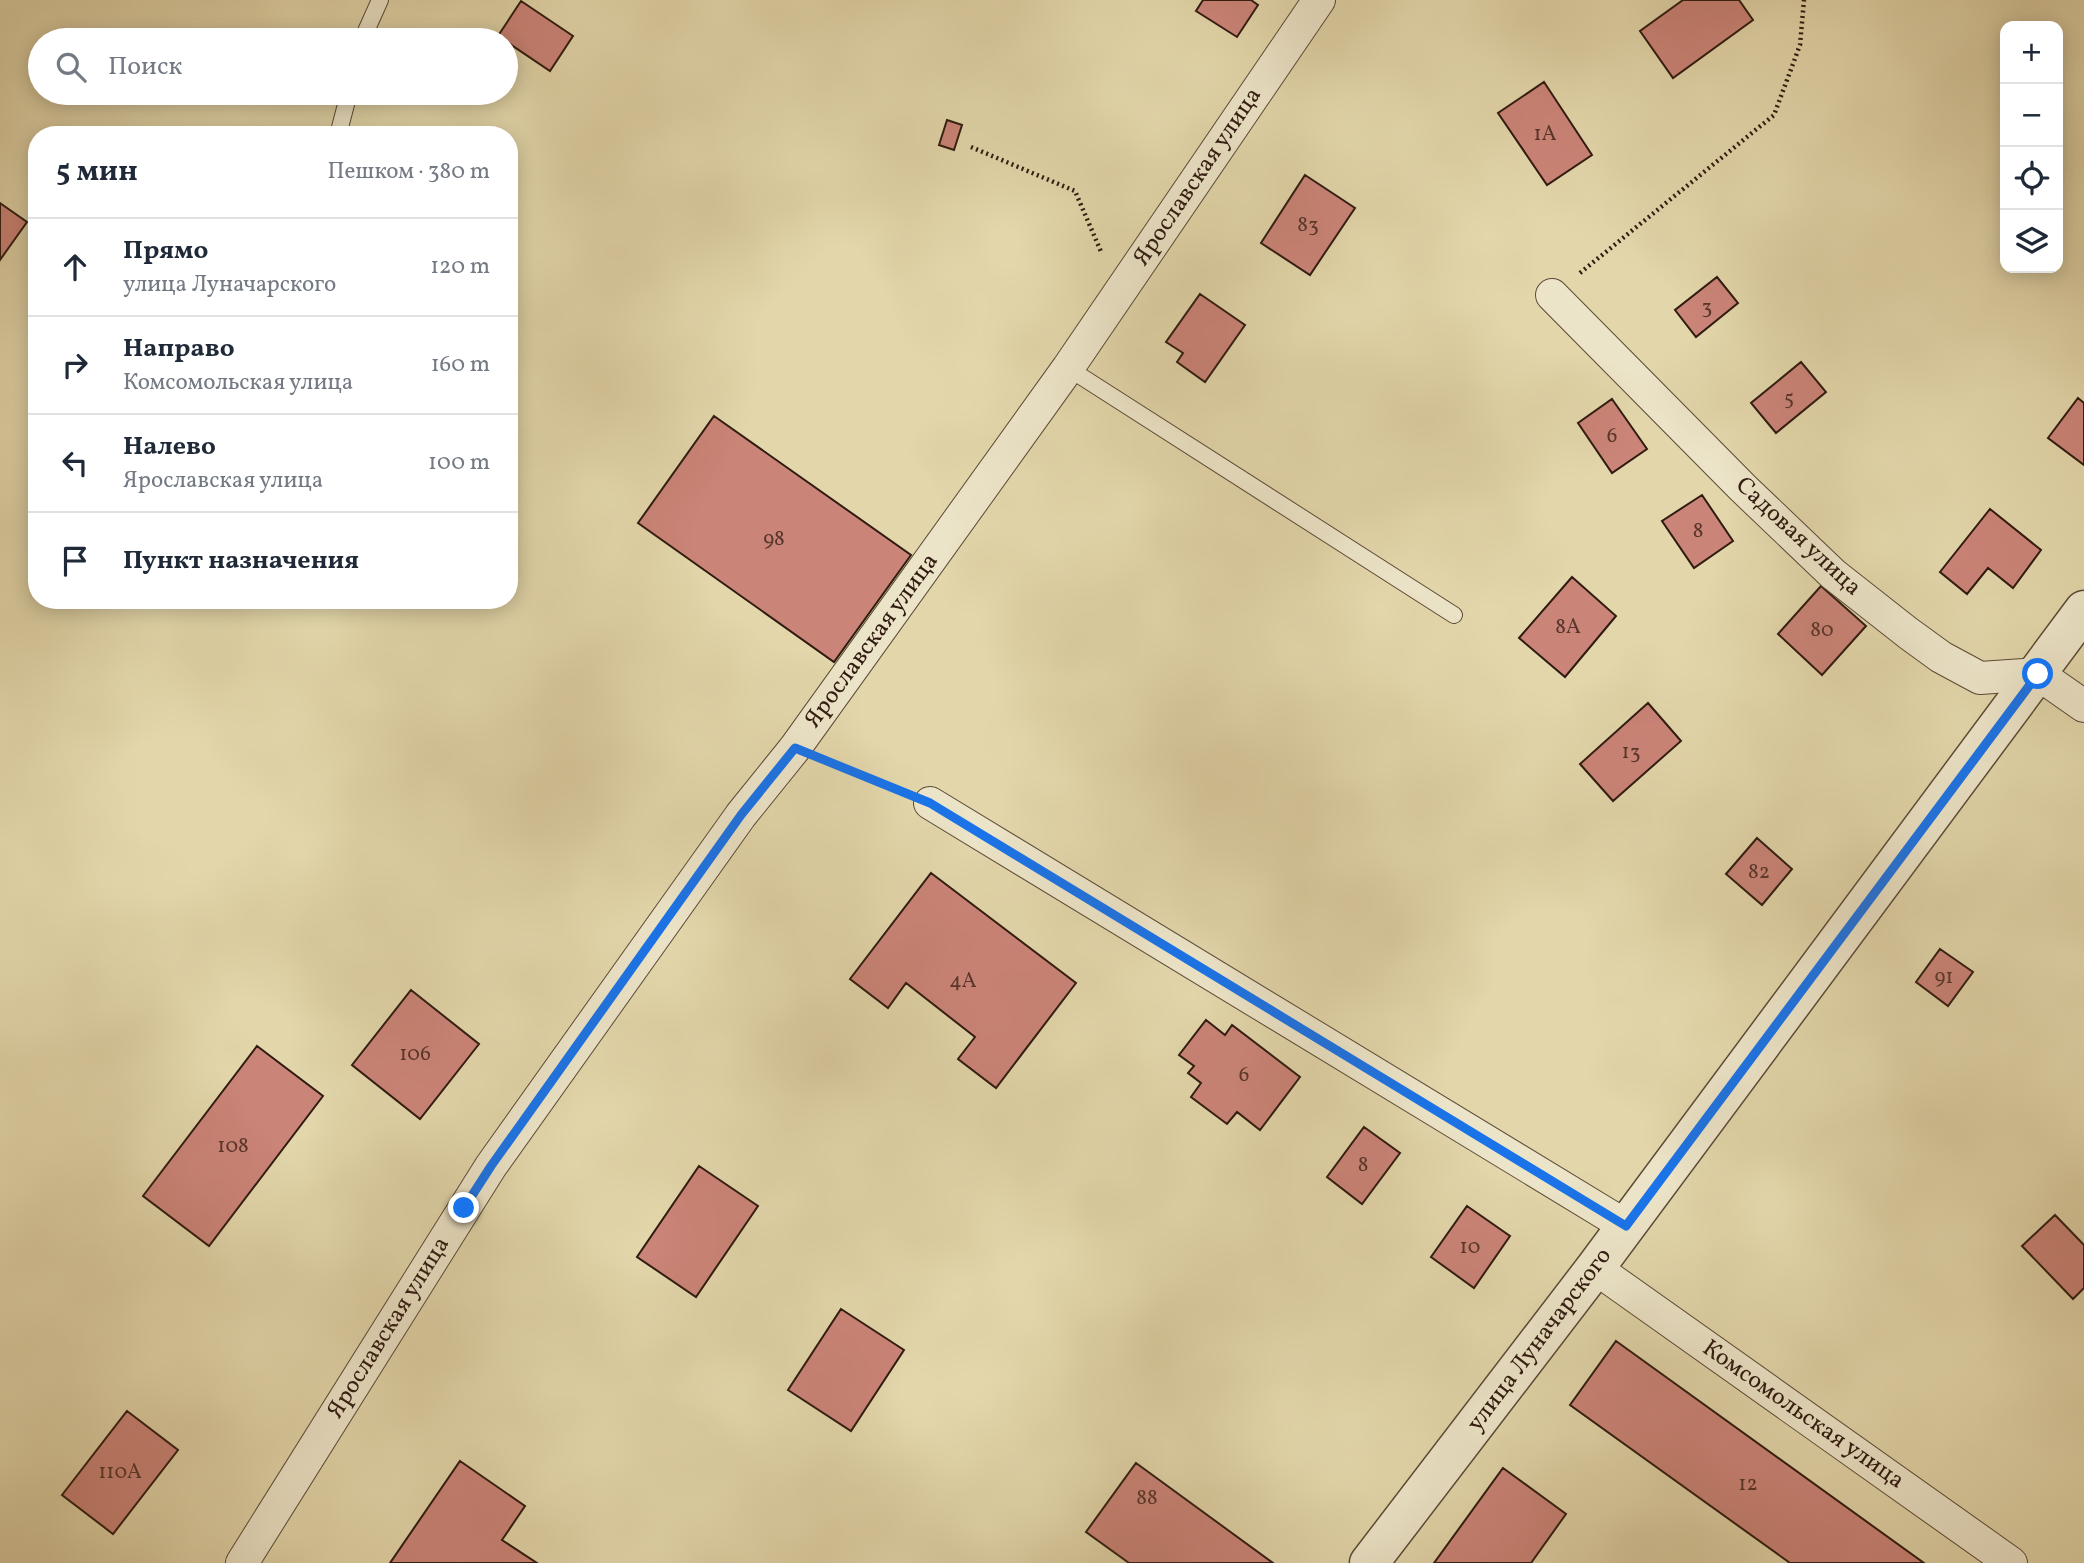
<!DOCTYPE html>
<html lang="ru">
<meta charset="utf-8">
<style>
:root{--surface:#fff;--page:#f2f2f3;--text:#1f2937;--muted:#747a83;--line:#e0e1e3}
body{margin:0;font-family:Vollkorn,serif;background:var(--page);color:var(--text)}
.controls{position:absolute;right:21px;top:21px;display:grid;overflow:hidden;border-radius:14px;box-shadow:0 4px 18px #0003}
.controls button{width:63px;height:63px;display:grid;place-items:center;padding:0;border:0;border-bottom:2px solid var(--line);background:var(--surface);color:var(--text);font:35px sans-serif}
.stop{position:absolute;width:21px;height:21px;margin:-16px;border:5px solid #1a73e8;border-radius:50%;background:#fff}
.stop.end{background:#1a73e8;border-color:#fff;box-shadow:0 2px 7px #0008}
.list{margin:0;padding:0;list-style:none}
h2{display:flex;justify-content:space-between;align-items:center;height:91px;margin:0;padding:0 28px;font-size:30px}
h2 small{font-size:23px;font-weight:400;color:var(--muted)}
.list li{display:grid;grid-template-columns:46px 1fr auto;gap:21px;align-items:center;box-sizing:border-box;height:98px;padding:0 28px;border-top:2px solid var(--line)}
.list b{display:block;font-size:26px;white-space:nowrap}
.list p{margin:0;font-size:23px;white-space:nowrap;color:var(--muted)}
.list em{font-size:23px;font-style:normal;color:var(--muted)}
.icon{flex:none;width:38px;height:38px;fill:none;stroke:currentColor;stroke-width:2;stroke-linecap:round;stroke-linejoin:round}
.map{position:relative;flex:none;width:2084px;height:1563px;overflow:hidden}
.search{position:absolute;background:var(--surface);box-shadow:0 4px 18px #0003;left:28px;top:28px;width:490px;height:77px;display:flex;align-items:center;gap:18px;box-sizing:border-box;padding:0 24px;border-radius:38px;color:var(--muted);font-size:26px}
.panel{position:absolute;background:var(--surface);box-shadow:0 4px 18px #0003;left:28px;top:126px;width:490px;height:483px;border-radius:28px}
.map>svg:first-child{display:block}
.building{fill:#cb8478;stroke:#301b10;stroke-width:2}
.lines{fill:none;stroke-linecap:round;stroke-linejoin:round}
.service-casing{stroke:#5c4a36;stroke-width:18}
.minor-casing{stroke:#5c4a36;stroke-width:34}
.tertiary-casing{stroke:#5c4a36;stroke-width:41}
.path{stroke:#301b10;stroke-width:4.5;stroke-dasharray:2 3.5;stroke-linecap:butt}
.service{stroke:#ece4c8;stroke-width:16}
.minor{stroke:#ece4c8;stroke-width:32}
.tertiary{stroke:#ece4c8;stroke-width:38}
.route{stroke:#1a73e8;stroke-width:9}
.labels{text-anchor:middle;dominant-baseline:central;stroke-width:5;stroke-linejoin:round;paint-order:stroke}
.number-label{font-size:21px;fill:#57352a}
.street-label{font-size:24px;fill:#301b10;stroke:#ece4c8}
</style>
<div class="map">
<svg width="2084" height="1563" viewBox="0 0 2084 1563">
<rect width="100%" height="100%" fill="#e2d6aa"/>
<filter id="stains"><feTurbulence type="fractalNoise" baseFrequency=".00286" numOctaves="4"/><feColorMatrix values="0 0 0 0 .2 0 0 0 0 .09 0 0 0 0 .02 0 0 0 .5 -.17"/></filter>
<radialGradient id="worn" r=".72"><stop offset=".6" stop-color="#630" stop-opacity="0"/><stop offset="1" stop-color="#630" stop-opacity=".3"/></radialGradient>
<path class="building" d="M1203,0H1251L1258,5L1237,37L1196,11Z
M1683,0H1739L1753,20L1673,78L1640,31Z
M521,1L573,36L550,71L498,36Z
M1544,82L1592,155L1547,185L1498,113Z
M947,120L962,125L954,150L939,145Z
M1305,175L1355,208L1310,275L1261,243Z
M0,203L27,222L0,260Z
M1717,277L1738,303L1696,337L1675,310Z
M1200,294L1245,325L1205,382L1177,362L1183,353L1166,342Z
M1801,362L1826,392L1776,433L1751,403Z
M2078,398L2084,403V465L2048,438Z
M1612,399L1647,449L1612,473L1578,423Z
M714,416L911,555L834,662L638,523Z
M1702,495L1733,541L1694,568L1662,521Z
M1990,509L2041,550L2013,588L1988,568L1967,594L1940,572Z
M1572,577L1616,616L1565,677L1519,638Z
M1821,586L1866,626L1822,675L1778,634Z
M1648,703L1681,741L1613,801L1580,764Z
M1757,838L1792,869L1762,905L1726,874Z
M931,873L1076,983L996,1088L958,1059L975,1037L906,983L888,1008L850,979Z
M1940,949L1973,972L1948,1006L1916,982Z
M411,990L479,1044L420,1119L352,1065Z
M1206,1020L1225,1035L1232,1025L1300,1077L1260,1130L1237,1112L1227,1124L1191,1097L1201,1083L1188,1073L1194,1066L1179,1055Z
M257,1046L323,1096L209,1246L143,1196Z
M1364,1127L1400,1153L1362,1204L1327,1177Z
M699,1166L758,1206L696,1297L637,1257Z
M1467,1206L1510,1236L1474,1288L1431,1257Z
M2055,1215L2084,1245V1288L2073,1299L2022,1246Z
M841,1309L904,1350L851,1431L788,1390Z
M1616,1341L1924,1563H1790L1570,1405Z
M127,1411L178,1450L113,1534L62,1495Z
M460,1461L525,1506L502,1540L537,1563H390Z
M1136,1463L1273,1563H1129L1086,1532Z
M1503,1468L1566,1514L1531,1563H1434Z"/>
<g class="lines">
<defs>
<path id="service" d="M362,40L380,0
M338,135L349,93
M1068,368L1454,615"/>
<path id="minor" d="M1552,295L1743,488L1833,574L1908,633L1941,657L1980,678L2038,674L2084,706
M930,803L1626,1226
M1595,1268L2011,1563
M242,1563L491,1166L741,815L795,748L1068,368L1319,0"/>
<path id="tertiary" d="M1369,1563L1595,1268L2084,610"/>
</defs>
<use href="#service" class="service-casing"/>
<use href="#minor" class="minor-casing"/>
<use href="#tertiary" class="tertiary-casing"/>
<path class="path" d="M971,147L1075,191L1102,254
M1580,273L1774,115L1800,45L1804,0
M827,761L897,790"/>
<use href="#service" class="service"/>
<use href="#minor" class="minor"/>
<use href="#tertiary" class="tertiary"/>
</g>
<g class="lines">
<path class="route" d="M464,1208L491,1166L741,815L795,748L930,803L1626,1226L2038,674"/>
</g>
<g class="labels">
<g class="number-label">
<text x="1545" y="134">1А</text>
<text x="1308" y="225">83</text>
<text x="1707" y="307">3</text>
<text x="1789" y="398">5</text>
<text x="1612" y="436">6</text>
<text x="1698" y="531">8</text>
<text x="774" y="539">98</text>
<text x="1568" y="627">8А</text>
<text x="1822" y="630">80</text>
<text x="1631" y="752">13</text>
<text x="1759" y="872">82</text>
<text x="1944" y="977">91</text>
<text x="963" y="981">4А</text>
<text x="415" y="1054">106</text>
<text x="1244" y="1075">6</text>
<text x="233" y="1146">108</text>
<text x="1363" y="1165">8</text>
<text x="1470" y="1247">10</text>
<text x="120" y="1472">110А</text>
<text x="1748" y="1484">12</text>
<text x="1147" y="1498">88</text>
</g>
<g class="street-label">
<text transform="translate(1198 177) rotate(-56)">Ярославская улица</text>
<text transform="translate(1798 537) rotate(43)">Садовая улица</text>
<text transform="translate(872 641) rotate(-54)">Ярославская улица</text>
<text transform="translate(389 1328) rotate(-58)">Ярославская улица</text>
<text transform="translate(1540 1340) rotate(-53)">улица Луначарского</text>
<text transform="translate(1803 1415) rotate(35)">Комсомольская улица</text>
</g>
</g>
<rect width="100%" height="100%" filter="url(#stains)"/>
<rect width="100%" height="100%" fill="url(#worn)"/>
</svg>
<div class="controls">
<button>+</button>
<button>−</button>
<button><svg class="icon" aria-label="locate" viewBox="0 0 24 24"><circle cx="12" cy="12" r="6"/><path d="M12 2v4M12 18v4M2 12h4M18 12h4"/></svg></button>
<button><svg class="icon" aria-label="layers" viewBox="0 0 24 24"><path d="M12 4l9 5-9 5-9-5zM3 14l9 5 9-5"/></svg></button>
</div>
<div class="stop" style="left:2038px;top:674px"></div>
<div class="stop end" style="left:464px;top:1208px"></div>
<div class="search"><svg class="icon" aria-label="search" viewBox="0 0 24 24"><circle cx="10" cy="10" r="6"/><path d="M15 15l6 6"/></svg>Поиск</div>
<section class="panel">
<h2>5 мин<small>Пешком · 380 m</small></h2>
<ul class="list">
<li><svg class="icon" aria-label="ahead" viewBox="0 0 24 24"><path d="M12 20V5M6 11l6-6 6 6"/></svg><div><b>Прямо</b><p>улица Луначарского</p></div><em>120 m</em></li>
<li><svg class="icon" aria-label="right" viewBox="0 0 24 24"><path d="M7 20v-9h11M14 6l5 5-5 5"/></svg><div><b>Направо</b><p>Комсомольская улица</p></div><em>160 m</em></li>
<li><svg class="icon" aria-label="left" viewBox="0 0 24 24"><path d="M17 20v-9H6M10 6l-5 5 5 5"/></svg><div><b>Налево</b><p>Ярославская улица</p></div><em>100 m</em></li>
<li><svg class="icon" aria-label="arrive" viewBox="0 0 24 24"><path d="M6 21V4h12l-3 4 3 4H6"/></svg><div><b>Пункт назначения</b></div></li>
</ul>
</section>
</div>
